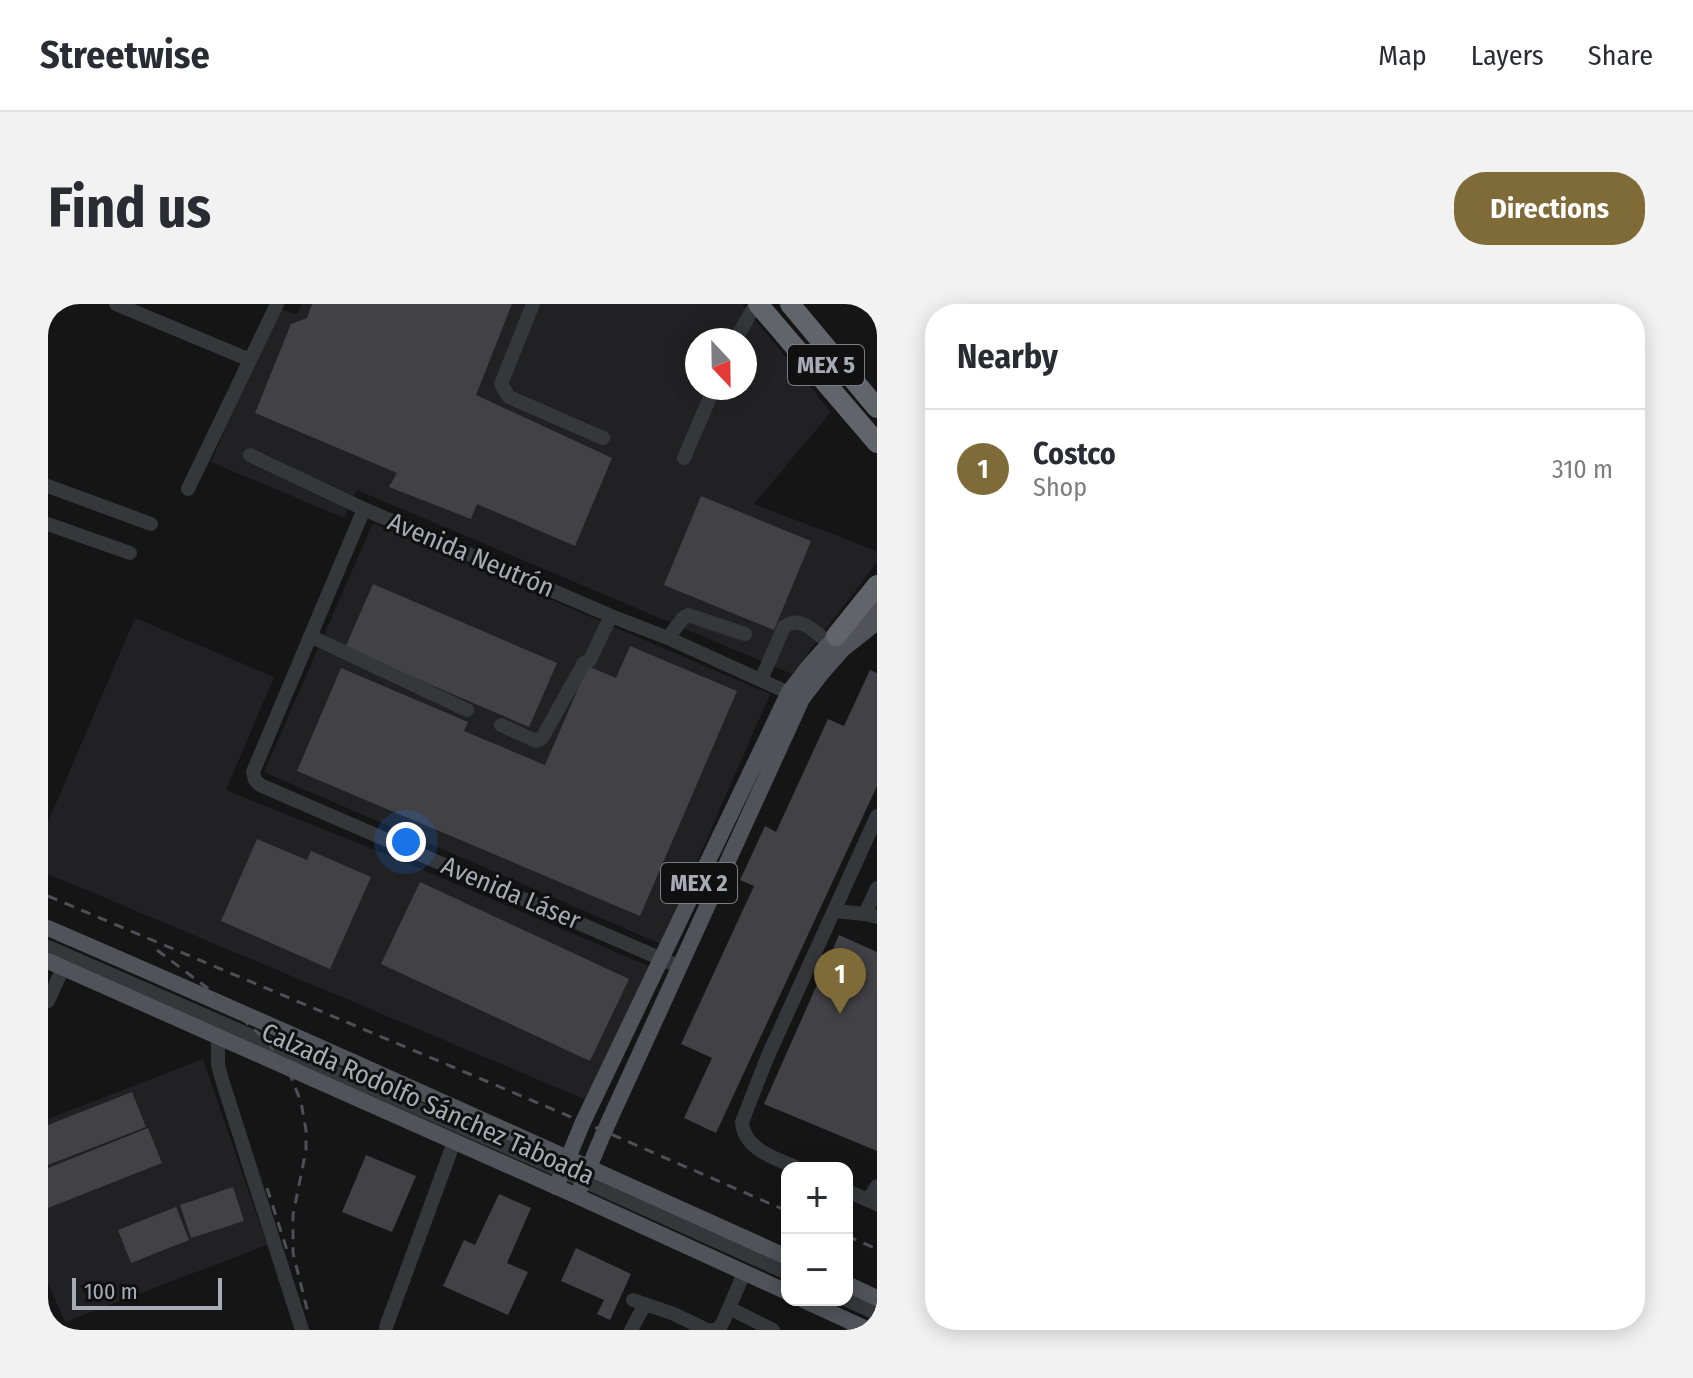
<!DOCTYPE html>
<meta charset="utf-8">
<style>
:root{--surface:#fff;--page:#f2f2f3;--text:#2b2b33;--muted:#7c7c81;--line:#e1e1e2;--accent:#7f6b38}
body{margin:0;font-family:"Fira Sans Condensed",sans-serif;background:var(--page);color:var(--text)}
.controls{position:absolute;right:24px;bottom:24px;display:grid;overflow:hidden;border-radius:16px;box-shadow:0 4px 20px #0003}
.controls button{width:72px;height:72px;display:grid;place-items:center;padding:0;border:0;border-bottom:2px solid var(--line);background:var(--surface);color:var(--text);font:40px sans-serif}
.compass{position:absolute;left:637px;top:24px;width:72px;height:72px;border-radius:50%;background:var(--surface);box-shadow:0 4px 20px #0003;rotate:158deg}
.scale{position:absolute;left:24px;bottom:20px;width:150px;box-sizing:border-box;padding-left:8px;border:4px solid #a8abb6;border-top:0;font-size:22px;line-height:28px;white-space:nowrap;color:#a8abb6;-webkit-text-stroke:6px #101011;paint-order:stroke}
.you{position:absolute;left:358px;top:538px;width:28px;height:28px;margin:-20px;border:6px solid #fff;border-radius:50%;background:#1a73e8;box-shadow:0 0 0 12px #1a73e833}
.badge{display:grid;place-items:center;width:52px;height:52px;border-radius:50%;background:var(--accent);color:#fff;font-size:26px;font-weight:700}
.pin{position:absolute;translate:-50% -66px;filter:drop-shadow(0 2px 4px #0008)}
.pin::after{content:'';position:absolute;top:42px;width:28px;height:24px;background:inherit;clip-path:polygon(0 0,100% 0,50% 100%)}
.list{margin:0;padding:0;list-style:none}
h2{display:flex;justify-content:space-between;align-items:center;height:104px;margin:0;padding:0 32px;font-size:34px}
h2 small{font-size:26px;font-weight:400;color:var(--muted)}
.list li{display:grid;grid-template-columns:52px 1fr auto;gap:24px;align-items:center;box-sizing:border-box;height:120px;padding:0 32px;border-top:2px solid var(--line)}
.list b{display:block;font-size:30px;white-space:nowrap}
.list p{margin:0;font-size:26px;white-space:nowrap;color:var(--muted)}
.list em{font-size:26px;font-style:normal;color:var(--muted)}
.map{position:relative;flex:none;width:829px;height:1026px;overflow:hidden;border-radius:32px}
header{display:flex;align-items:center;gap:48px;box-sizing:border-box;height:112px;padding:0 40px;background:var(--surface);border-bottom:2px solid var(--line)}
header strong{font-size:38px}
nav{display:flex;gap:44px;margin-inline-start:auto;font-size:28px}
.intro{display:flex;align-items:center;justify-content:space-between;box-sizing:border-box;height:192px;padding:0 48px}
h1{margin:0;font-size:56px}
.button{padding:20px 36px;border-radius:32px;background:var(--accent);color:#fff;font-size:28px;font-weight:700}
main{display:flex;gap:48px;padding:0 48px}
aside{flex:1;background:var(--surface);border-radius:32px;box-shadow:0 4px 20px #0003}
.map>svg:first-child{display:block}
.built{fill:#212123;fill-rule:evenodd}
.building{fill:#424246}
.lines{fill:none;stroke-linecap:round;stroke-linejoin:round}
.minor{stroke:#36373b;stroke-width:14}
.major{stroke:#52535a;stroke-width:16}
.highway{stroke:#62646c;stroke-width:20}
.rail{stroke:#4f5056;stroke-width:3;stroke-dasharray:10 8;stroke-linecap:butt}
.labels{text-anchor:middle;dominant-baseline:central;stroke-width:6;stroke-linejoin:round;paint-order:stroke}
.shield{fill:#101011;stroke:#7a7c84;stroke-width:2}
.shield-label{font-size:24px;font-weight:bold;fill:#a8abb6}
.street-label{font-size:26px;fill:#a8abb6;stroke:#101011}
</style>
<header>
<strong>Streetwise</strong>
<nav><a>Map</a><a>Layers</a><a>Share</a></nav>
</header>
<div class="intro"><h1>Find us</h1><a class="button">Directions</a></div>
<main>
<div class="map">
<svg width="829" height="1026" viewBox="0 0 829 1026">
<rect width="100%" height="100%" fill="#151516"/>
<path class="built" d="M254,0H694L783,108L706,200L829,247V258L744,370L309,186L296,214L163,158L229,3L248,11ZM649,36H697V84H649Z
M325,219L722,390L613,640L216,468Z
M87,314L226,373L178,486L345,553L603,663L539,796L0,570V518Z
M155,755L219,941L17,1018L0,980V815Z"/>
<path class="building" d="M264,0H464L428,91L564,154L527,242L429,200L423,215L341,183L349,169L207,109L243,20L259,14Z
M653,192L763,237L726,326L616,281Z
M325,280L509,359L481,423L297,344Z
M582,342L689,387L592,612L249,467L293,364L420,418L416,427L497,461L540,362L568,374Z
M822,366L829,369V482L668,829L636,814L664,754L633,740L706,582L692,576L717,522L728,528L780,415L796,422Z
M209,535L259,556L263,547L323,573L282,665L173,617Z
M372,578L581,675L542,757L333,660Z
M791,631L829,648V847L716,800Z
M84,788L98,823L0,861V821Z
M100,824L114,859L0,904V864Z
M318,851L368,872L344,928L294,908Z
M185,883L196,917L143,934L132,901Z
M451,890L483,904L459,959L480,968L460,1011L395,982L416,936L427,941Z
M128,903L141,936L83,959L70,926Z
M528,944L583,970L562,1016L549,1010L556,996L513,977Z"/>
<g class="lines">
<path class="minor" d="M68,0L202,56
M485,0L453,80L461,93L555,134
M687,36L708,0
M202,151L316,205L563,312L620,334L750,393
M636,154L666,84
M0,182L103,220
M140,185L229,0
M316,205L205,468L207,476L212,481L632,663
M0,220L82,249
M262,332L419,406
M620,334L635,314L640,311L697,330
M713,376L736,323C752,310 768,329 781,339
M453,421L488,437L494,434L536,359L542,356L563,312
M786,607L817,610L829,613
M817,610L829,584
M0,643L536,877L739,969
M0,697L15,664
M170,733V761L175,779L254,1026
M750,864C727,854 696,846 694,818L719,754L829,512
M799,887L829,900
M820,896L829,882
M585,996L626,1010L659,1026
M799,996L829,1010
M681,1004L725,1026
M338,1023L406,838
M583,1026L597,1000
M664,1026H670L675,1018L696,969"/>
<path class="major" d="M0,624C248,731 493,842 739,953
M0,657L529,892L739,988
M508,883L535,818L741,388L760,363L788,332L829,300
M529,892L556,828L754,395L773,370L795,345L829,318
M799,980L829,994
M755,996L821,1026"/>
<path class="highway" d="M710,0L829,139
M742,0L829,104
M788,332L829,281"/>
<path class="rail" d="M0,592L535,818L739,907
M109,646L162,686L219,737L243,773L253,798L258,826V846L245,911V949L261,1013
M219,884L239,946
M799,932L829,945"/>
</g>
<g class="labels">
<g class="shield">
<rect x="740" y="41" width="76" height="40" rx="6"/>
<rect x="613" y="559" width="76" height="40" rx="6"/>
</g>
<g class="shield-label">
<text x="778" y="61">MEX 5</text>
<text x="651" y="579">MEX 2</text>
</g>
<g class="street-label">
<text transform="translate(423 251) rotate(23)">Avenida Neutrón</text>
<text transform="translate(463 589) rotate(23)">Avenida Láser</text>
<text transform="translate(380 800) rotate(24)">Calzada Rodolfo Sánchez Taboada</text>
</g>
</g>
</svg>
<div class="controls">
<button>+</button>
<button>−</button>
</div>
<svg class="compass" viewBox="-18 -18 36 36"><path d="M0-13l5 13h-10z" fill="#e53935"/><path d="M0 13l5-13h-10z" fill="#7c7c81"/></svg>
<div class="scale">100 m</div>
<div class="you"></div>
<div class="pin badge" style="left:792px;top:710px">1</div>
</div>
<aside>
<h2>Nearby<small></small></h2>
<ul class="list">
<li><span class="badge">1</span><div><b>Costco</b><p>Shop</p></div><em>310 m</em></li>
</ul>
</aside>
</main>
